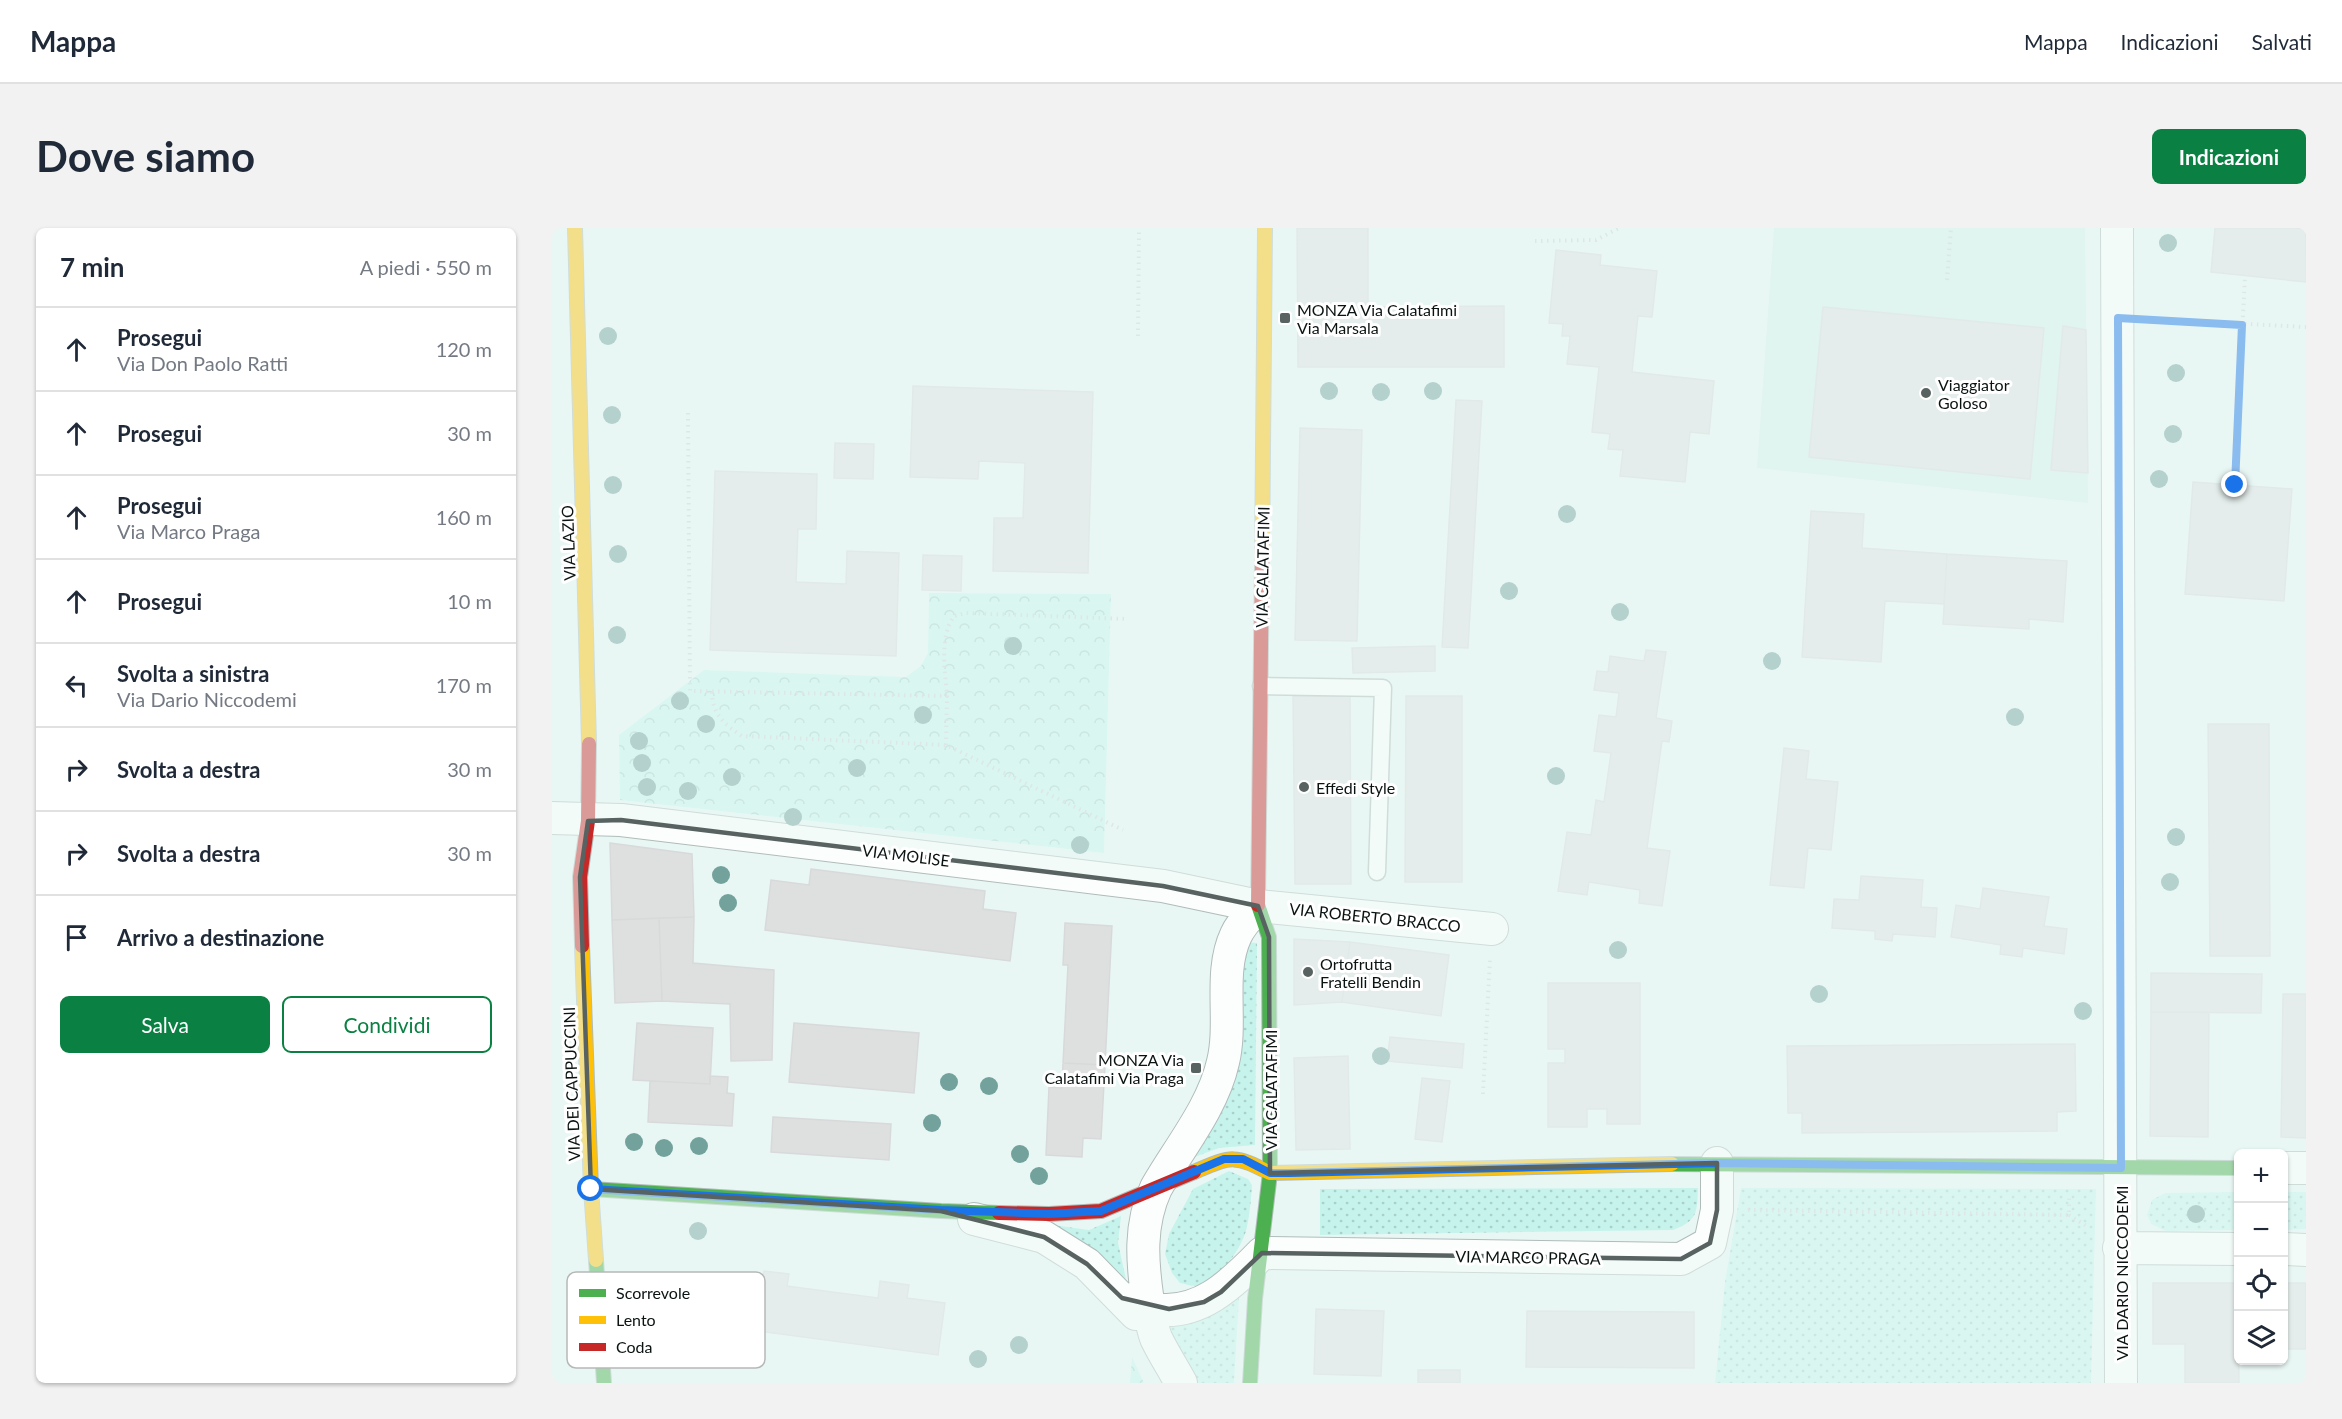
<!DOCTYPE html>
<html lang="it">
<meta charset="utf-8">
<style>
:root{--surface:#fff;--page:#f2f2f3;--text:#1f2937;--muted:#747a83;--line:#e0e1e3;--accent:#0b8043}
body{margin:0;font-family:Lato,sans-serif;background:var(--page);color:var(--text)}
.controls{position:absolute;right:18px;bottom:18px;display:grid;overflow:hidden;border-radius:9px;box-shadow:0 2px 4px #0004}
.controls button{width:54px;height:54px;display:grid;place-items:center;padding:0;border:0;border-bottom:2px solid var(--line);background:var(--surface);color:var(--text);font:30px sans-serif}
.stop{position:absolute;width:18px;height:18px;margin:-14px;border:4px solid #1a73e8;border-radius:50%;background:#fff}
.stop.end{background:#1a73e8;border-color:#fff;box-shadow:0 2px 6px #0008}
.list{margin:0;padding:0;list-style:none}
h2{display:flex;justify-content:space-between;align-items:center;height:78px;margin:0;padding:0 24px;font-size:26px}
h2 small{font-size:20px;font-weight:400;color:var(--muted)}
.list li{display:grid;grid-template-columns:39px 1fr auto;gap:18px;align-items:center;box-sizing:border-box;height:84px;padding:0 24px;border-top:2px solid var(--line)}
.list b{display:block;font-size:22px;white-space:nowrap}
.list p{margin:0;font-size:20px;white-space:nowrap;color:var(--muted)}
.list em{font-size:20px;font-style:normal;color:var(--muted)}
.actions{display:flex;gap:12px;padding:18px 24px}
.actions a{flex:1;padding:14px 0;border:2px solid var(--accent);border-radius:9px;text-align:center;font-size:21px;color:var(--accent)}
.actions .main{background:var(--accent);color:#fff}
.icon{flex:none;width:33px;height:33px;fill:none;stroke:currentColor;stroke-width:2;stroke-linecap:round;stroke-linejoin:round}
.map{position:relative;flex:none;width:1754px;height:1155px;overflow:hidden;border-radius:9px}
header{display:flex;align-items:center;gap:36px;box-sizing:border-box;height:84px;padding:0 30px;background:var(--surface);border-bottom:2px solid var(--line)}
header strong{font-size:28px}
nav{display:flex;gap:33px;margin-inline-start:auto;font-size:21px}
.intro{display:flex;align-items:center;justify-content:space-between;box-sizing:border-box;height:144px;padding:0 36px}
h1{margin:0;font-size:42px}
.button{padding:15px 27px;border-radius:9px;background:var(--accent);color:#fff;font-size:21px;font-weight:700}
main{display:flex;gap:36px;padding:0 36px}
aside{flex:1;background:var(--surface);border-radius:9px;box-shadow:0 2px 4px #0004}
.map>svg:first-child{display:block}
.built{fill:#d6efea}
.grass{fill:url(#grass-dots)}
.park{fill:url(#park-crowns)}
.building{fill:#dee0df;stroke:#d8d9da;stroke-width:1.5}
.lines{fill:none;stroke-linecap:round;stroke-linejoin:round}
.lane-casing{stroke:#b0bcb9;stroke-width:19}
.street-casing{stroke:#b0bcb9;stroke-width:34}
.fast-casing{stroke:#b0bcb9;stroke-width:16}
.slow-casing{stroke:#b0bcb9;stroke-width:16}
.jam-casing{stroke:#b0bcb9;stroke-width:16}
.path{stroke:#cfd3d2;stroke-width:4;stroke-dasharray:1.5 4.5;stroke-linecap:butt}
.lane{stroke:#fcfefd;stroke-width:16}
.street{stroke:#fcfefd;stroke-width:32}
.fast{stroke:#4caf50;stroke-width:14}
.slow{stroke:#ffc107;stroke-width:14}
.jam{stroke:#c62828;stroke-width:14}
.tree{fill:#73a29d}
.route{stroke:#1a73e8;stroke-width:8}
.marked{fill:none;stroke:#586361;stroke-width:4.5;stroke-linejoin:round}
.poi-dot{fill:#586361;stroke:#fff;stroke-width:2}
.labels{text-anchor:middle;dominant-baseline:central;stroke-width:6;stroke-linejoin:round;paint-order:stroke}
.poi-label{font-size:16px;fill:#0a1312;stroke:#fff;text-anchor:start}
.street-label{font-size:16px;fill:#0a1312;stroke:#fff}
.key{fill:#fff;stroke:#b6b8b8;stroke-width:1.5}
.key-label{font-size:16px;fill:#0a1312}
</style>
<header>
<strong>Mappa</strong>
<nav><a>Mappa</a><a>Indicazioni</a><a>Salvati</a></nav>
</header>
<div class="intro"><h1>Dove siamo</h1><a class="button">Indicazioni</a></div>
<main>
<aside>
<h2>7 min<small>A piedi · 550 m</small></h2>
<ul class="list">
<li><svg class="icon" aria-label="ahead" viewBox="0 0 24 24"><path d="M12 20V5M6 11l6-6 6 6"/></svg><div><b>Prosegui</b><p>Via Don Paolo Ratti</p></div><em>120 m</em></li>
<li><svg class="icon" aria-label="ahead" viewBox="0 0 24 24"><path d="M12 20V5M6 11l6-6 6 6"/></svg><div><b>Prosegui</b></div><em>30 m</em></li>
<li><svg class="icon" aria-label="ahead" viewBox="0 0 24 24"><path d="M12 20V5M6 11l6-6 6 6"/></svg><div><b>Prosegui</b><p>Via Marco Praga</p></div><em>160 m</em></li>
<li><svg class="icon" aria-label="ahead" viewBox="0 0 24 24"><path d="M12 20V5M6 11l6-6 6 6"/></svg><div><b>Prosegui</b></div><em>10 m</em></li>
<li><svg class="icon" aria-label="left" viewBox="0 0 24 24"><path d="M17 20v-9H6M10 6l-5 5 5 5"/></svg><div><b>Svolta a sinistra</b><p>Via Dario Niccodemi</p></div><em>170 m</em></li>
<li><svg class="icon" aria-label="right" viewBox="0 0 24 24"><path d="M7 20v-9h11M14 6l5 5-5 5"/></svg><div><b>Svolta a destra</b></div><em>30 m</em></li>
<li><svg class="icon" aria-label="right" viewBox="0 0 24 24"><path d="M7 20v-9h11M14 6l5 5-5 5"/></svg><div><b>Svolta a destra</b></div><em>30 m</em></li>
<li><svg class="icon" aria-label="arrive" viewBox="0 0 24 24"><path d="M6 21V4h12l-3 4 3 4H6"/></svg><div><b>Arrivo a destinazione</b></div></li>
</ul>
<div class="actions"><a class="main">Salva</a><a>Condividi</a></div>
</aside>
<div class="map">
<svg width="1754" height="1155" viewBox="0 0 1754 1155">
<defs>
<pattern id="grass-dots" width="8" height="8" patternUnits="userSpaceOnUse" patternTransform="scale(1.5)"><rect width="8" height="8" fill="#c6f4ed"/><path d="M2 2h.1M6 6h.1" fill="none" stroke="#a9d0ca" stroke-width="1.8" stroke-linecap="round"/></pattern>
<pattern id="park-crowns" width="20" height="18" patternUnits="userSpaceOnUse" patternTransform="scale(1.5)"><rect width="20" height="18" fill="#c6f4ed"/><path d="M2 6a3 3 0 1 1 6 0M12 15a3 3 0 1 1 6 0" fill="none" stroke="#a9d0ca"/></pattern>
</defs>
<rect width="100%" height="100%" fill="#e9f7f4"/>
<path class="built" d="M1222,0H1533L1536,275L1205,240Z"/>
<path class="grass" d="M693,714L705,715L703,917L667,920L640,930L688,785Z
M677,943L696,951L700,957C699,971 698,985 695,999C691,1019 667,1053 647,1058C641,1059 634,1056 628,1055L620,1045L613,1026L617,1006L641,961Z
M1146,960C1145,984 1146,993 1121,1002L768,1007V961Z
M1189,960L1544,961L1539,1155H1163L1173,1054Z
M1686,964V1002L1614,1003L1599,996L1595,987L1600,972L1613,965Z
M1732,964H1754V1001L1732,1002Z
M569,988L566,1015L574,1051L501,997L537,1002Z
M687,1070L682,1155H641L614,1097C645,1094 661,1088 687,1070Z"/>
<path class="park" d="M377,365L559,366L552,625L68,572L67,507L152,442L354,449L369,438L376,425Z
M580,1129L592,1155H578Z"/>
<path class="building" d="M745,0H816V79L952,78V139H746Z
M1663,0H1754V54L1659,44Z
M1004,22L1049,27L1048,37L1105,43L1100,89L1086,88L1080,144L1162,153L1157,206L1138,204L1133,254L1068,248L1071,222L1056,221L1058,206L1040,204L1047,139L1015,136L1018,108H1010L1011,96L997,95Z
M1271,79L1492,100L1478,251L1257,229Z
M1511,98L1534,102L1536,245L1499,242Z
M361,158L541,164L536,345L441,343L442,290H471L473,235L427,233L426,251L358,249Z
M904,172L930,173L916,420L890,419Z
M748,200L810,202L805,413L743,412Z
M283,215L322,216L321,251L282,250Z
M163,243L265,246L264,301H246L244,354L294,356L295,323L347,325L344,428L158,422Z
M1641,254L1740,261L1732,373L1633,366Z
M1259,283L1312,286L1310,320L1395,326L1392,376L1333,373L1329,434L1250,429Z
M1395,326L1515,333L1511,394L1477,391V401L1391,396Z
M371,327L410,328L409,363L370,362Z
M883,418V443L801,445L800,420Z
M1094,422L1114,424L1104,490L1120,493L1117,514L1110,513L1095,620L1118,623L1110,678L1087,675L1088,662L1037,654L1035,667L1006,663L1015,604L1039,607L1044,572L1052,574L1059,525L1042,523L1047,487L1064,489L1067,465L1042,462L1045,443L1056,444L1058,428L1092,433Z
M741,468H798L799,656H743Z
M854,468H910V654H853Z
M1656,496H1717L1718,728H1658Z
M1232,520L1257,523L1254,551L1286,554L1279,622L1256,620L1252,660L1218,657Z
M58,615L140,626L142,689L60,692Z
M259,641L433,663L431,681L464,685L458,733L213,702L219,652L257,657Z
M1309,648L1371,652L1369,679L1385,680L1383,709L1341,706L1340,713L1323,711V703L1280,700L1282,671L1307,672Z
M1431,660L1497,669L1492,698L1515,701L1512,726L1471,720L1470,729L1448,726L1449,717L1399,709L1404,677L1428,681Z
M142,689L141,735L222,742L220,832L179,833L178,776L110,773L107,690Z
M107,690L110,773L63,775L60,692Z
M513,695L560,698L553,837L511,835L516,737H511Z
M742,711L798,714L790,774L742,777Z
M798,714L897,727L889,788L790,774Z
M1599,745L1710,746L1709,785L1599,784Z
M996,755H1088V896H1055V881H1035V899H996V835H1013V821H996Z
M1731,766H1754V910L1729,909Z
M1599,784H1657L1656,909L1598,908Z
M85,795L161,800L158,856L81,852Z
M242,795L367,805L362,865L237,854Z
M838,809L912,816L910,840L835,833Z
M1523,816L1524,883L1505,884V903L1250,905V885H1236L1235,818Z
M796,828L798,921L744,922L742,830Z
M511,835L553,837L549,911L531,910L530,929L494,927L497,859L510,860Z
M158,848L176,849L175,865L182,866L180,898L96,894L98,853L158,856Z
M870,850L898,853L890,914L863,911Z
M221,889L339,896L337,932L219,924Z
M212,1043L237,1046L235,1058L326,1070L328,1053L357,1057L355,1070L393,1075L386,1127L153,1096L159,1050L210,1057Z
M1601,1055H1686L1687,1155H1633V1116H1601Z
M1732,1055H1754V1121H1732Z
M764,1081L832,1083L829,1148L762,1146Z
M975,1083L1142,1084V1140L974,1139Z
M866,1142H908V1155H866Z"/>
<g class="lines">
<defs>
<path id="lane" d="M709,458L831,460L825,644"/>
<path id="street" d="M1565,0L1569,1155
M0,590L69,592L611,658L706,678L940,701
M1732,940H1754
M422,991L492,1009L535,1036L584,1086
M1567,1020L1686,1021
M1732,1021L1754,1022
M570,1070C579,1073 588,1078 597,1080C645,1091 680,1056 710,1025L1129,1031L1158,1015L1165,982V935
M629,1155C621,1140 611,1125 604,1110C600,1100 598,1085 596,1074C590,1034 587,997 604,960C627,920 661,879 671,834C681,793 666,745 684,707C689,696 699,686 706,678"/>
<path id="fast" d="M1120,936L1686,940
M39,961L389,983L447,985
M44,1032L52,1155
M698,1155L703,1071L718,945L717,709L706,677"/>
<path id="slow" d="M23,0L37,516
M710,332L713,0
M30,718L39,961L44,1032
M642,944C680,928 681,926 718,945L1120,936"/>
<path id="jam" d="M706,677L710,332
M30,718L28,649L36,593L37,516
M447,985L497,986L549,983L642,944"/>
</defs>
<use href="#lane" class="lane-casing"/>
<use href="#street" class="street-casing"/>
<use href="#fast" class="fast-casing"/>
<use href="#slow" class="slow-casing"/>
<use href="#jam" class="jam-casing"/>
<path class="path" d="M983,13L1044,12L1067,0
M1395,52L1399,0
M1597,91L1754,99
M586,108L587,0
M136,185L138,463L395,468C393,444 387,409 402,388L414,385L576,391
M1683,257L1693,48
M160,464C160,486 173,497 190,508L394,517L571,602
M394,517L395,468
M931,866L938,731
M1196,982L1517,987V970
M1517,987L1536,999"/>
<use href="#lane" class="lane"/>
<use href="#street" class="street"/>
<use href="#fast" class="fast"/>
<use href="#slow" class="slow"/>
<use href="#jam" class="jam"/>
</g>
<g class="tree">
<circle cx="1616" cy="15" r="9"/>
<circle cx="56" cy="108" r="9"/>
<circle cx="1624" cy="145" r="9"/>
<circle cx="777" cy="163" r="9"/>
<circle cx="881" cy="163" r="9"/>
<circle cx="829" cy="164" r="9"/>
<circle cx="60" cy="187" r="9"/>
<circle cx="1621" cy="206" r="9"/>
<circle cx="1607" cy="251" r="9"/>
<circle cx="61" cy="257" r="9"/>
<circle cx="1015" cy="286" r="9"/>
<circle cx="66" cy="326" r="9"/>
<circle cx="957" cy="363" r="9"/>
<circle cx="1068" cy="384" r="9"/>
<circle cx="65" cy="407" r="9"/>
<circle cx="461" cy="418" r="9"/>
<circle cx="1220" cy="433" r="9"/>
<circle cx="128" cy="473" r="9"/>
<circle cx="371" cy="487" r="9"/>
<circle cx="1463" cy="489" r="9"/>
<circle cx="154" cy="496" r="9"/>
<circle cx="87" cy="513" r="9"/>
<circle cx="90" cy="535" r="9"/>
<circle cx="305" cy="540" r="9"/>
<circle cx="1004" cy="548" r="9"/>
<circle cx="180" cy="549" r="9"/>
<circle cx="95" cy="559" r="9"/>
<circle cx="136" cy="563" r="9"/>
<circle cx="241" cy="589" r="9"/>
<circle cx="1624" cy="609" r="9"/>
<circle cx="528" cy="617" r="9"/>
<circle cx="169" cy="647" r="9"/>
<circle cx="1618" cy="654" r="9"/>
<circle cx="176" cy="675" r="9"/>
<circle cx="1066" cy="722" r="9"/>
<circle cx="1267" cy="766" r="9"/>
<circle cx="1531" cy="783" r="9"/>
<circle cx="829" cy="828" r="9"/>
<circle cx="397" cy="854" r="9"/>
<circle cx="437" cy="858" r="9"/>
<circle cx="380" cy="895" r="9"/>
<circle cx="82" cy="914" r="9"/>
<circle cx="147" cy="918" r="9"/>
<circle cx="112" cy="920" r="9"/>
<circle cx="468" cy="926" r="9"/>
<circle cx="487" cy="948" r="9"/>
<circle cx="1644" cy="986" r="9"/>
<circle cx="146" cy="1003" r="9"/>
<circle cx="467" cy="1117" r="9"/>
<circle cx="426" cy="1131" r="9"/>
</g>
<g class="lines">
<path class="route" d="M39,961L389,982L497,986L549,983L672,931H691L718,945H737L1165,935L1569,940L1566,90L1690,97L1683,257"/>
</g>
<path d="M0 0H1754V1155H0ZM69,592L611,658L706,678L717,709L718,945L1165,935V982L1158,1015L1129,1031L710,1025L669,1064L652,1074L617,1081L570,1070L535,1036L492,1009L389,983L39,961L28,649L36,593Z" fill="#e9f7f4" fill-opacity=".55" fill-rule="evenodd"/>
<path class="marked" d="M69,592L611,658L706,678L717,709L718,945L1165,935V982L1158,1015L1129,1031L710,1025L669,1064L652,1074L617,1081L570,1070L535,1036L492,1009L389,983L39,961L28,649L36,593Z"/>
<g class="poi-dot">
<rect x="727" y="84" width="12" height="12" rx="3"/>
<circle cx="1374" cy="165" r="6"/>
<circle cx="752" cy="559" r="6"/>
<circle cx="756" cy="744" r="6"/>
<rect x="638" y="834" width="12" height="12" rx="3"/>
</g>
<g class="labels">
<g class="poi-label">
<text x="745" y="81">MONZA Via Calatafimi<tspan x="745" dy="18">Via Marsala</tspan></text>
<text x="1386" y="156">Viaggiator<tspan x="1386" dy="18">Goloso</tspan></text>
<text x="764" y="559">Effedi Style</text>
<text x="768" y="735">Ortofrutta<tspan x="768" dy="18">Fratelli Bendin</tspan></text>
<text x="632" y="831" text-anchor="end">MONZA Via<tspan x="632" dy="18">Calatafimi Via Praga</tspan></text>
</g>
<g class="street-label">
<text transform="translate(16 315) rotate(-92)">VIA LAZIO</text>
<text transform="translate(710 339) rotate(-89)">VIA CALATAFIMI</text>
<text transform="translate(354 627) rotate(7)">VIA MOLISE</text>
<text transform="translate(823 689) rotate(6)">VIA ROBERTO BRACCO</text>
<text transform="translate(19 856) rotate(-92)">VIA DEI CAPPUCCINI</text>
<text transform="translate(718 862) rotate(-90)">VIA CALATAFIMI</text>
<text transform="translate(976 1029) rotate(1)">VIA MARCO PRAGA</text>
<text transform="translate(1569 1045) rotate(-90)">VIA DARIO NICCODEMI</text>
</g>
</g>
<rect x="15" y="1044" width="198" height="96" rx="9" class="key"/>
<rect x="27" y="1061" width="27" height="8" fill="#4caf50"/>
<rect x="27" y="1088" width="27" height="8" fill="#ffc107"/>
<rect x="27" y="1115" width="27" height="8" fill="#c62828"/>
<g class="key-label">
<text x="64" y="1071">Scorrevole</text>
<text x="64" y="1098">Lento</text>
<text x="64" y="1125">Coda</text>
</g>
</svg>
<div class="controls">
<button>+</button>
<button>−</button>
<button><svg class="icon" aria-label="locate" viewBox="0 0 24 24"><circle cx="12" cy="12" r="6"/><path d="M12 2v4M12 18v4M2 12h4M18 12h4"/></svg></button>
<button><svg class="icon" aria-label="layers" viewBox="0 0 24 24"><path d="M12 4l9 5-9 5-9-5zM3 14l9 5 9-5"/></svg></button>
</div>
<div class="stop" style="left:39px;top:961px"></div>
<div class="stop end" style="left:1683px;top:257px"></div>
</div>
</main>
